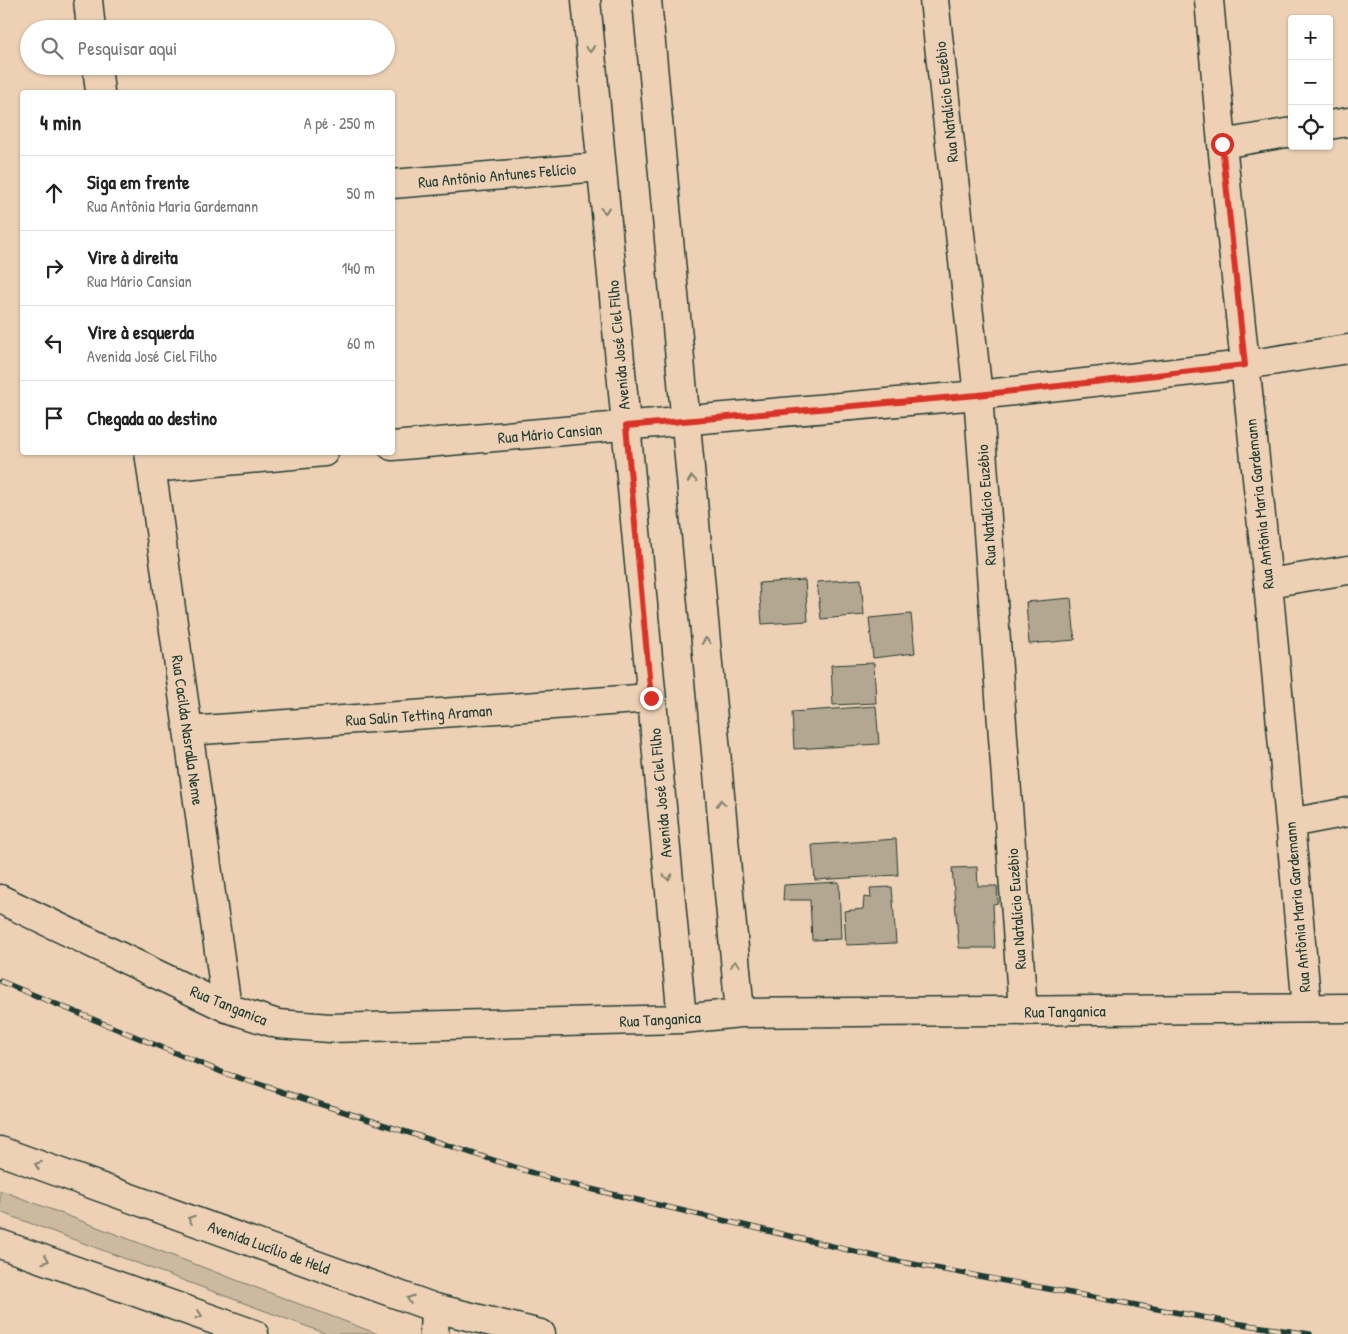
<!DOCTYPE html>
<html lang="pt">
<meta charset="utf-8">
<style>
:root{--surface:#fff;--page:#f6f6f6;--text:#222;--muted:#767676;--line:#e0e0e0}
body{margin:0;font-family:"Patrick Hand",sans-serif;background:var(--page);color:var(--text)}
.controls{position:absolute;right:15px;top:15px;display:grid;overflow:hidden;border-radius:5px;box-shadow:0 1px 4px #0004}
.controls button{width:45px;height:45px;display:grid;place-items:center;padding:0;border:0;border-bottom:1px solid var(--line);background:var(--surface);color:var(--text);font:25px sans-serif}
.stop{position:absolute;width:15px;height:15px;margin:-11px;border:4px solid #d93025;border-radius:50%;background:#fff}
.stop.end{background:#d93025;border-color:#fff;box-shadow:0 1px 5px #0008}
.list{margin:0;padding:0;list-style:none}
h2{display:flex;justify-content:space-between;align-items:center;height:65px;margin:0;padding:0 20px;font-size:21px}
h2 small{font-size:16px;font-weight:400;color:var(--muted)}
.list li{display:grid;grid-template-columns:32px 1fr auto;gap:15px;align-items:center;box-sizing:border-box;height:75px;padding:0 20px;border-top:1px solid var(--line)}
.list b{display:block;font-size:19px;white-space:nowrap}
.list p{margin:0;font-size:16px;white-space:nowrap;color:var(--muted)}
.list em{font-size:16px;font-style:normal;color:var(--muted)}
.icon{flex:none;width:28px;height:28px;fill:none;stroke:currentColor;stroke-width:2;stroke-linecap:round;stroke-linejoin:round}
.map{position:relative;flex:none;width:1348px;height:1334px;overflow:hidden}
.search{position:absolute;background:var(--surface);box-shadow:0 1px 4px #0004;left:20px;top:20px;width:375px;height:55px;display:flex;align-items:center;gap:12px;box-sizing:border-box;padding:0 18px;border-radius:28px;color:var(--muted);font-size:19px}
.panel{position:absolute;background:var(--surface);box-shadow:0 1px 4px #0004;left:20px;top:90px;width:375px;height:365px;border-radius:5px}
.map>svg:first-child{display:block}
.green{fill:#ccb9a0;stroke:#767b6a}
.building{fill:#b4a791;stroke:#1f3d34}
.lines{fill:none;stroke-linecap:round;stroke-linejoin:round}
.street-casing{stroke:#1f3d34;stroke-width:31}
.secondary-casing{stroke:#1f3d34;stroke-width:31}
.street{stroke:#eed1b5;stroke-width:28}
.secondary{stroke:#eed1b5;stroke-width:28}
.rail-casing{stroke:#1f3d34;stroke-width:5.5}
.rail{stroke:#eed1b5;stroke-width:4;stroke-dasharray:11;stroke-linecap:butt}
.oneway{stroke:#7c806e}
.route{stroke:#d93025;stroke-width:6}
.labels{text-anchor:middle;dominant-baseline:central;stroke-width:5;stroke-linejoin:round;paint-order:stroke}
.street-label{font-size:16px;fill:#1f3d34;stroke:#eed1b5}
</style>
<div class="map">
<svg width="1348" height="1334" viewBox="0 0 1348 1334">
<rect width="100%" height="100%" fill="#eed1b5"/>
<filter id="ink" filterUnits="userSpaceOnUse"><feTurbulence type="fractalNoise" baseFrequency=".02" numOctaves="2"/><feDisplacementMap in="SourceGraphic" scale="10" xChannelSelector="R" yChannelSelector="G"/><feConvolveMatrix kernelMatrix="1 2 1 2 8 2 1 2 1" color-interpolation-filters="sRGB"/></filter>
<g filter="url(#ink)">
<path class="green" d="M0,1190L378,1334H327L0,1212Z"/>
<path class="building" d="M861,579L864,615L821,619L817,582Z
M805,580L808,621L762,624L759,583Z
M1071,598L1075,640L1029,644L1026,602Z
M911,614L915,653L873,658L869,618Z
M874,663L876,703L833,705L831,665Z
M876,706L879,744L794,749L792,712Z
M896,839L898,875L815,880L812,845Z
M977,867L978,886H997L998,903L993,904L995,948H959L952,868Z
M839,882L841,939L812,940L810,900H783L784,885Z
M892,887L896,943L846,945L844,911L863,909L864,897L871,898L870,888Z"/>
<g class="lines">
<defs>
<path id="street" d="M88,0L91,29
M934,0L978,395L1023,1011
M1209,0L1222,144L1268,583L1307,1008
M97,66L100,92
M1329,125L1348,122
M1222,144L1292,132
M392,184L601,167
M392,446L978,395L1245,365L1348,349
M149,452L227,1008
M152,468L324,452
M1268,583L1348,570
M188,731L651,698
M1290,823L1348,812
M434,1334L435,1308"/>
<path id="secondary" d="M586,0L682,1019
M647,0L740,1013
M0,899L227,1008L278,1024L330,1028L682,1019L740,1013L1348,1008
M0,1151L435,1308L541,1334
M0,1244L254,1334"/>
</defs>
<use href="#street" class="street-casing"/>
<use href="#secondary" class="secondary-casing"/>
<use href="#street" class="street"/>
<use href="#secondary" class="secondary"/>
<defs>
<path id="rail" d="M0,981L224,1073L561,1182L891,1260L1234,1323L1310,1334"/>
</defs>
<use href="#rail" class="rail-casing"/>
<use href="#rail" class="rail"/>
</g>
<defs><path id="oneway-chevron" d="M-2-3.5L2.5 0L-2 3.5" fill="none" stroke-width="1.6" stroke-linecap="round" stroke-linejoin="round" transform="scale(1.25)"/></defs>
<g class="oneway">
<use href="#oneway-chevron" transform="translate(590 49) rotate(85)"/>
<use href="#oneway-chevron" transform="translate(605 210) rotate(85)"/>
<use href="#oneway-chevron" transform="translate(692 479) rotate(-95)"/>
<use href="#oneway-chevron" transform="translate(706 641) rotate(-95)"/>
<use href="#oneway-chevron" transform="translate(721 803) rotate(-95)"/>
<use href="#oneway-chevron" transform="translate(668 877) rotate(85)"/>
<use href="#oneway-chevron" transform="translate(735 964) rotate(-95)"/>
<use href="#oneway-chevron" transform="translate(38 1165) rotate(-160)"/>
<use href="#oneway-chevron" transform="translate(191 1219) rotate(-160)"/>
<use href="#oneway-chevron" transform="translate(46 1260) rotate(19)"/>
<use href="#oneway-chevron" transform="translate(410 1299) rotate(-160)"/>
<use href="#oneway-chevron" transform="translate(199 1315) rotate(19)"/>
</g>
</g>
<g class="lines" filter="url(#ink)">
<path class="route" d="M651,698L626,426L978,395L1245,365L1222,144"/>
</g>
<g class="labels">
<g class="street-label">
<text transform="translate(946 102) rotate(-96)">Rua Natalício Euzébio</text>
<text transform="translate(497 175) rotate(-5)">Rua Antônio Antunes Felício</text>
<text transform="translate(618 345) rotate(-95)">Avenida José Ciel Filho</text>
<text transform="translate(550 433) rotate(-5)">Rua Mário Cansian</text>
<text transform="translate(1259 504) rotate(-96)">Rua Antônia Maria Gardemann</text>
<text transform="translate(986 505) rotate(-94)">Rua Natalício Euzébio</text>
<text transform="translate(419 715) rotate(-4)">Rua Salin Tetting Araman</text>
<text transform="translate(188 730) rotate(82)">Rua Cacilda Nasralla Neme</text>
<text transform="translate(660 793) rotate(-95)">Avenida José Ciel Filho</text>
<text transform="translate(1297 907) rotate(-95)">Rua Antônia Maria Gardemann</text>
<text transform="translate(1016 909) rotate(-94)">Rua Natalício Euzébio</text>
<text transform="translate(229 1005) rotate(22)">Rua Tanganica</text>
<text transform="translate(1065 1011) rotate(-1)">Rua Tanganica</text>
<text transform="translate(660 1019) rotate(-3)">Rua Tanganica</text>
<text transform="translate(269 1247) rotate(20)">Avenida Lucílio de Held</text>
</g>
</g>
</svg>
<div class="controls">
<button>+</button>
<button>−</button>
<button><svg class="icon" aria-label="locate" viewBox="0 0 24 24"><circle cx="12" cy="12" r="6"/><path d="M12 2v4M12 18v4M2 12h4M18 12h4"/></svg></button>
</div>
<div class="stop" style="left:1222px;top:144px"></div>
<div class="stop end" style="left:651px;top:698px"></div>
<div class="search"><svg class="icon" aria-label="search" viewBox="0 0 24 24"><circle cx="10" cy="10" r="6"/><path d="M15 15l6 6"/></svg>Pesquisar aqui</div>
<section class="panel">
<h2>4 min<small>A pé · 250 m</small></h2>
<ul class="list">
<li><svg class="icon" aria-label="ahead" viewBox="0 0 24 24"><path d="M12 20V5M6 11l6-6 6 6"/></svg><div><b>Siga em frente</b><p>Rua Antônia Maria Gardemann</p></div><em>50 m</em></li>
<li><svg class="icon" aria-label="right" viewBox="0 0 24 24"><path d="M7 20v-9h11M14 6l5 5-5 5"/></svg><div><b>Vire à direita</b><p>Rua Mário Cansian</p></div><em>140 m</em></li>
<li><svg class="icon" aria-label="left" viewBox="0 0 24 24"><path d="M17 20v-9H6M10 6l-5 5 5 5"/></svg><div><b>Vire à esquerda</b><p>Avenida José Ciel Filho</p></div><em>60 m</em></li>
<li><svg class="icon" aria-label="arrive" viewBox="0 0 24 24"><path d="M6 21V4h12l-3 4 3 4H6"/></svg><div><b>Chegada ao destino</b></div></li>
</ul>
</section>
</div>
